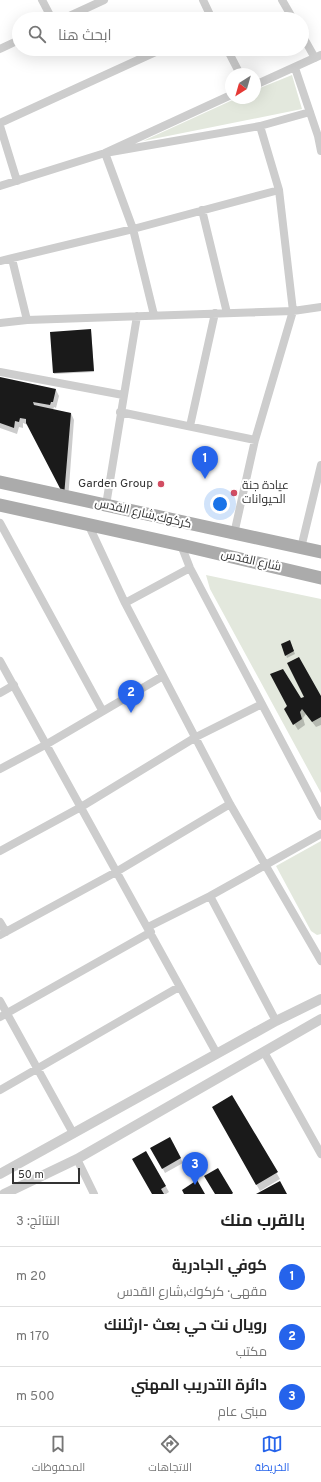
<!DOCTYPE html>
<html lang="ar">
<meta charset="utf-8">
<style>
:root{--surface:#fff;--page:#f2f2f2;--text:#222;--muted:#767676;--line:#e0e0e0;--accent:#2563eb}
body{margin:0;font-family:Overpass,Cairo,sans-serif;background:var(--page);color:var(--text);direction:rtl}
.compass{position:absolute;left:225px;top:68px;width:36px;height:36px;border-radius:50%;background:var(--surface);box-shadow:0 4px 16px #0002;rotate:217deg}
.scale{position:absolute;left:12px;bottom:10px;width:68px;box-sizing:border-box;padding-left:4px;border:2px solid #333;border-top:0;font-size:11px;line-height:14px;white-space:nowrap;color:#333;-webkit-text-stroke:3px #fff;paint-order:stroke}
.you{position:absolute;left:220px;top:504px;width:14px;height:14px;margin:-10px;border:3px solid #fff;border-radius:50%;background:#1a73e8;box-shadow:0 0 0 6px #1a73e833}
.badge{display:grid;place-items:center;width:26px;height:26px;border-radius:50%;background:var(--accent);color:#fff;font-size:13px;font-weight:700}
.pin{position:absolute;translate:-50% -33px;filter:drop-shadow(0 1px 2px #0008)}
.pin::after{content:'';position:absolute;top:21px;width:14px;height:12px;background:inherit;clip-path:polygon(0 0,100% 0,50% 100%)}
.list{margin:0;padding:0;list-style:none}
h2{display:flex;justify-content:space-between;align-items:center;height:52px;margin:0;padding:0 16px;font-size:17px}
h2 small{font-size:13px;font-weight:400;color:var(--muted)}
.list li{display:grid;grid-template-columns:26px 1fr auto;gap:12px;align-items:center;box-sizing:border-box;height:60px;padding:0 16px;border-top:1px solid var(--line)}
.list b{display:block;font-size:15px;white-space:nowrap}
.list p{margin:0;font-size:13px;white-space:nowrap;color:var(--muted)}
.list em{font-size:13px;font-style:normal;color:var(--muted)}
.icon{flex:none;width:22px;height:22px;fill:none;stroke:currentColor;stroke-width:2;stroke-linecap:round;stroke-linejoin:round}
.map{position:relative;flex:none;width:321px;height:1194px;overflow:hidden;direction:ltr}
.search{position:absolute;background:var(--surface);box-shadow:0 4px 16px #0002;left:12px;right:12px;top:12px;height:44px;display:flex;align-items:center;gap:10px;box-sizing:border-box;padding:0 14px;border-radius:22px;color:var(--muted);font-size:15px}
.sheet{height:232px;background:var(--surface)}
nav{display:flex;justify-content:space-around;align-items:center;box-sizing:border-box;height:56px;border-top:1px solid var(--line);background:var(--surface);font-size:11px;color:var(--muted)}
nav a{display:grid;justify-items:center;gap:2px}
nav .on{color:var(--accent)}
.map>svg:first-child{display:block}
.green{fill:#e3e8dd}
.shadow{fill:#0003}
.building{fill:#1a1a1a}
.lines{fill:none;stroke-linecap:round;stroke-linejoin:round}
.minor{stroke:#cdcdcd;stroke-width:8}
.tertiary{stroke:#cdcdcd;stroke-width:10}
.primary{stroke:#ababab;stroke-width:13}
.poi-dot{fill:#d24d62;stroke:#fff;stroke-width:1.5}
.labels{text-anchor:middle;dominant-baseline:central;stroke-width:4;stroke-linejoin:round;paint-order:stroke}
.poi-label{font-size:12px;fill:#333;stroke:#fff;text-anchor:end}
.street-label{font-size:12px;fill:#333;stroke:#fff}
</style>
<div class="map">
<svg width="321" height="1194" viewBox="0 0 321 1194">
<rect width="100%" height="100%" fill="#fff"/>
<path class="green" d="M292,75L302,109L143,141L237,98H255V90Z
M206,575L321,599V793L210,589Z
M321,841V934L317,935L311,931L276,866Z"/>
<path class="shadow" d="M91,330L94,372L54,374V373Z
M0,378L56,390L59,396L56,408L54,407L53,410L71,413L74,420L68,500L28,425L23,423V428L19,427L17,434L0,428Z
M291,644L295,654L287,658L286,655Z
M321,698V725L316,727L306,714L303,718L305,725L298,730L285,709L300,699Z
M232,1096L280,1179L260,1191L213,1107Z
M173,1143L183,1163L165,1173L152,1148Z
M146,1152L169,1192L166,1194H153Z"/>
<path class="building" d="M91,329L94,371L53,373L50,332Z
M0,377L56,389L53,402H51L50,405L33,402L34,405L71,413L64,496L26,423V419L20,418L19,422L15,421L14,428L0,423Z
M290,640L294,651L285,656L281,644Z
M299,657L321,696V717L312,722L302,709L300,712L302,719L293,725L284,709L287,706L270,674L283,669L301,698L304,697L287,663Z
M232,1095L278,1172L256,1185L212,1107Z
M170,1137L181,1158L162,1169L150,1148Z
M146,1151L166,1186L161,1189L164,1194H152L132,1159Z
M218,1168L233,1193L232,1194H215L204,1176Z
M197,1180L205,1194H184L182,1190Z
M280,1181L287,1194H256Z"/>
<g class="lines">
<path class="minor" d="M42,0L52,19
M203,0L212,19
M282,0L293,19
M63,19L104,0
M302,35L315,58
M0,49L19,40
M227,49L240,74
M295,68L318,136L321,151
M255,85L321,55
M0,123L162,49
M0,126L17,181
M0,186L105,153L260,126L310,112
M202,210L227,313
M12,259L27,320
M0,261L133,229L279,190
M154,315L133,229L105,153L231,95
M0,323L27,320L293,311L321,307
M0,372L123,395
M120,412L255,440
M190,426L215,313
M106,505L137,316
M0,523L102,710
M89,526L125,603L230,804L321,961
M234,534L255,440L293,311L279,190L260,126
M181,545L190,568L321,816
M301,548L321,465
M125,603L190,568
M0,661L217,1054
M0,693L14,685
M0,769L47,744L163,676
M0,851L81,807L196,737L262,704
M210,896L276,1021
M0,922L6,932
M148,927L210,896L321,834
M0,935L116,872L230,804
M0,1001L73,1133
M0,1017L151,932
M264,1052L321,1154
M0,1090L179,987
M77,1159L94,1194"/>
<path class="tertiary" d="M0,1174L276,1021L321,999
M4,1194L77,1159L321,1019"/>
<path class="primary" d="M0,482L321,552
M0,505L181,545L321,578"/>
</g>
<g class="poi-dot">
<circle cx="161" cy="484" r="4"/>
<circle cx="234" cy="493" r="4"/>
</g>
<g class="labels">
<g class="poi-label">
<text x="153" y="484">Garden Group</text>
<text x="242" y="486" text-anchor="start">عيادة جنة<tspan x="242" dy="14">الحيوانات</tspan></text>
</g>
<g class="street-label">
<text transform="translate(143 514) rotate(13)">كركوك,شارع القدس</text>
<text transform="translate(251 561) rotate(13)">شارع القدس</text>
</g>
</g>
</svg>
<svg class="compass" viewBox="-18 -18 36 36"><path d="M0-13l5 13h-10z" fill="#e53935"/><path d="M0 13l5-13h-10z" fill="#767676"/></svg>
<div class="scale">50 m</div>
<div class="you"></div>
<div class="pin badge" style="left:205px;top:479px">1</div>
<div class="pin badge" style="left:131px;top:713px">2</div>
<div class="pin badge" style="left:195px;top:1185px">3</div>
<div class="search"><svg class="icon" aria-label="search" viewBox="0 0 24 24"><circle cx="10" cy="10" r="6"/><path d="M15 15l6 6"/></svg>ابحث هنا</div>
</div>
<section class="sheet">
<h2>بالقرب منك<small>النتائج: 3</small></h2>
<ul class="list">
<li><span class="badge">1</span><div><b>كوفي الجادرية</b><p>مقهى · كركوك,شارع القدس</p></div><em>20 m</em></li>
<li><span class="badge">2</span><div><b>رويال نت حي بعث -ارثلنك</b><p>مكتب</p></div><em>170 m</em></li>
<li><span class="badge">3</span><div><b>دائرة التدريب المهني</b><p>مبنى عام</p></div><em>500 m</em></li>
</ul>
</section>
<nav>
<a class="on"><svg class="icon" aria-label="map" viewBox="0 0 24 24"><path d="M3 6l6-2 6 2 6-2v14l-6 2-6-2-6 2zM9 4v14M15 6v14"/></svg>الخريطة</a>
<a><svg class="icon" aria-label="directions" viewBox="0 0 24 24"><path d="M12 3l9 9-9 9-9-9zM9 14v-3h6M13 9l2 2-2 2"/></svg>الاتجاهات</a>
<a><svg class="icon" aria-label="saved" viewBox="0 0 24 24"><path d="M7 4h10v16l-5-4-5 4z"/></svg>المحفوظات</a>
</nav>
